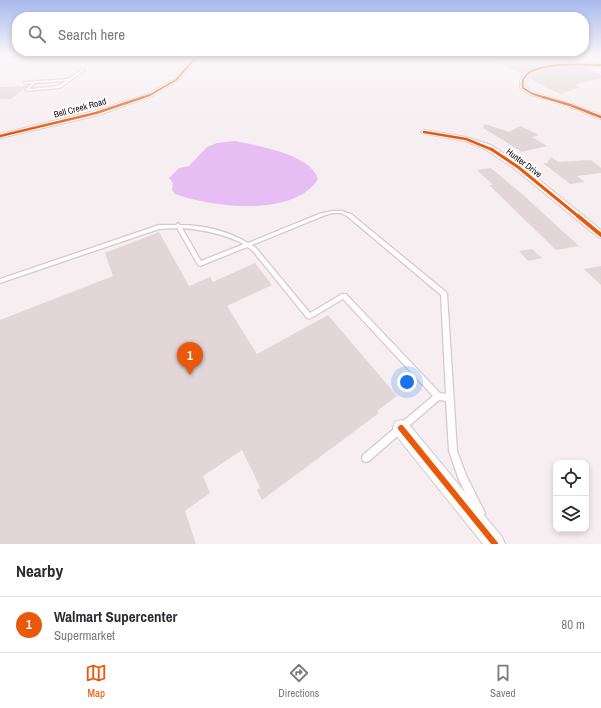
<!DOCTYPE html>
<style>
:root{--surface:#fff;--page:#f7f7f7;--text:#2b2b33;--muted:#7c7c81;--line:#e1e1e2;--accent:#ea580c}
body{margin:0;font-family:"Archivo Narrow",sans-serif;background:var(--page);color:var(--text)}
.controls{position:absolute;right:12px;bottom:12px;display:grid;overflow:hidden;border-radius:8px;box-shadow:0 2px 6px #0003}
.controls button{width:36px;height:36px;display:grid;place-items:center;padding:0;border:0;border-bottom:1px solid var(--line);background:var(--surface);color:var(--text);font:20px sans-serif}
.you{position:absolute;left:407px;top:382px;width:14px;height:14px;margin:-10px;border:3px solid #fff;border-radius:50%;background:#1a73e8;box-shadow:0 0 0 6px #1a73e833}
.badge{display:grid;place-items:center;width:26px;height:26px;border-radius:50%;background:var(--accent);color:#fff;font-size:13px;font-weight:700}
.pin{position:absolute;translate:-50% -33px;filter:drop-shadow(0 1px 2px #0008)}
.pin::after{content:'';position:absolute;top:21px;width:14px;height:12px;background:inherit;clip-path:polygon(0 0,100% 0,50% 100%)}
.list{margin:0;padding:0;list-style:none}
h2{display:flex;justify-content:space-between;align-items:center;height:52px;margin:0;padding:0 16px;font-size:17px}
h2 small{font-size:13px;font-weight:400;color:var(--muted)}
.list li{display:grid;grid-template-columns:26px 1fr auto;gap:12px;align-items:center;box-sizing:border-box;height:56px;padding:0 16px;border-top:1px solid var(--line)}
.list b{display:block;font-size:15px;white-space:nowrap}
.list p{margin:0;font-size:13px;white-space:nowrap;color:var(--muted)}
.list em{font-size:13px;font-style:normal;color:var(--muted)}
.icon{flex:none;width:22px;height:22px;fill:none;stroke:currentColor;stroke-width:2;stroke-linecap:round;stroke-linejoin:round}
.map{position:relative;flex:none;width:601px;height:544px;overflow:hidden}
.search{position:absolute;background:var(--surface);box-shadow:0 2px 6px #0003;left:12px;right:12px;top:12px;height:44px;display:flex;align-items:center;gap:10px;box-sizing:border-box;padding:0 14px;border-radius:16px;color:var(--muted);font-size:15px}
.sheet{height:108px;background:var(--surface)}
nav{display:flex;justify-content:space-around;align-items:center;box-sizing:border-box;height:56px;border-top:1px solid var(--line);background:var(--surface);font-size:11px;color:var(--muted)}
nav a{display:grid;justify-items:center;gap:2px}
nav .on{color:var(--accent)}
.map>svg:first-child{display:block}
.water{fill:#e6bef4}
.building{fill:#e2d6d8}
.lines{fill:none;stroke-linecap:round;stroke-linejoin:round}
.service-casing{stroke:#d4cacd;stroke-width:2.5}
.minor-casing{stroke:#d4cacd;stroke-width:2}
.tertiary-casing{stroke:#d4cacd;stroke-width:2}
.service{fill:#fefcfd;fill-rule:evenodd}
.minor{fill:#fefcfd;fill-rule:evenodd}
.tertiary{fill:#fefcfd;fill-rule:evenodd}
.cycleway-far4-casing{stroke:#fff;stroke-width:3}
.cycleway-far3-casing{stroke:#fff;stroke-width:4}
.cycleway-far2-casing{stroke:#fff;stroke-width:5}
.cycleway-far1-casing{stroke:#fff;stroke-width:6}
.cycleway-casing{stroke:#fff;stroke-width:8}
.cycleway-far4{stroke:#e8590c;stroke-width:2}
.cycleway-far3{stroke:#e8590c;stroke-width:2.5}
.cycleway-far2{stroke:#e8590c;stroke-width:3}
.cycleway-far1{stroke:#e8590c;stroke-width:4}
.cycleway{stroke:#e8590c;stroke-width:6}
.labels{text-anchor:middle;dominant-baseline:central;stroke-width:3.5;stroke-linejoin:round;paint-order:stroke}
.far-street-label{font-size:9px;fill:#170a0e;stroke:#fff}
</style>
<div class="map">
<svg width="601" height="544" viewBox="0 0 601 544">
<rect width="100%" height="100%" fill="#f6eef0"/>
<path class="water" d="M235,141C258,146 311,154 318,179C294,218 211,207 175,194L172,190L173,183L169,178L179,168L189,166L207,147L217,143Z"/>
<path class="building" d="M533,57H565L575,62H562L542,65L524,71L522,74L497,62Z
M574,67H586L601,75V78L574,85L580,87L560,94L529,78L530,75L546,69Z
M27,86L11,99H0V87Z
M485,124L509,132L520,126L539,135L532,137L547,146L522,152L483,128Z
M551,157L558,162L591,160L601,168V173L577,176L585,182L570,184L543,163H547Z
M491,168L522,194L579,246L556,250L489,185H493L477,170Z
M159,232L189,286L210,277L213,282L255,263L272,285L227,306L257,354L328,315L397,396L377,411L379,413L262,500L257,490L260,487L242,450L203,476L210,493L185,511L196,544H0V320L113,276L105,253Z
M532,249L542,258L528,261L519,251Z
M601,266V285L584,269Z"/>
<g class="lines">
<defs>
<path id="service" d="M83,69L85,70L60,88L26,91L25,90L32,83L25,84L24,82L68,79ZM66,81L58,86L29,89L35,83Z
M332,211H342L351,214L446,292L447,294L457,451L466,475L485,513L483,516L480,518L477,516L459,480L449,451L446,401L439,400L369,461L366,462L363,461L362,458L363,455L433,396L343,299L311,318L309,319L307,318L252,250L247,247L200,266L198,265L177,228L159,229L0,283V279L159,225H176L178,223L180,225C203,225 228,231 248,243L319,214ZM332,213H341L347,216L441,295L446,394L440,393L346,294H342L310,313L256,248L252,245L323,216ZM182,228C204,230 224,234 244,244L201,261Z"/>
<path id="minor" d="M562,63L601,64V66C578,66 550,62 529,74L525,83L526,87L535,93L572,104L601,115V119L568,106L531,95L520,88V81L525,72L542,66Z
M424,130L466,137L491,145L521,165L601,230V238L598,237L515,169L485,149L465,141L422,133L421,132Z
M401,420L407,422L502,537L505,544H483L395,434L393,428L395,422Z"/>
<path id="tertiary" d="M194,56H200L178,81L152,96L99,115L0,138V134L94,111L148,94L174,79Z"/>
</defs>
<use href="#service" class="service-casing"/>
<use href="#minor" class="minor-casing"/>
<use href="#tertiary" class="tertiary-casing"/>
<use href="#service" class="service"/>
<use href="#minor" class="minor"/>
<use href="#tertiary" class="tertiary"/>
<defs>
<path id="cycleway-far4" d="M141,98L150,95L176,80L197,56
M546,98L533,94L523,88C516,59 585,65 601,65"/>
<path id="cycleway-far3" d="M543,97L570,105L601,117
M424,132L466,139L493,150
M0,136L96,113L144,97"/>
<path id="cycleway-far2" d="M491,149L518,167L579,217"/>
<path id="cycleway-far1" d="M578,216L601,235"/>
<path id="cycleway" d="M401,428L495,544"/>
</defs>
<use href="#cycleway-far4" class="cycleway-far4-casing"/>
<use href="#cycleway-far3" class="cycleway-far3-casing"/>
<use href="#cycleway-far2" class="cycleway-far2-casing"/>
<use href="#cycleway-far1" class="cycleway-far1-casing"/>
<use href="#cycleway" class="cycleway-casing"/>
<use href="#cycleway-far4" class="cycleway-far4"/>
<use href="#cycleway-far3" class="cycleway-far3"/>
<use href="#cycleway-far2" class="cycleway-far2"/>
<use href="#cycleway-far1" class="cycleway-far1"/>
<use href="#cycleway" class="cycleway"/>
</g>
<linearGradient id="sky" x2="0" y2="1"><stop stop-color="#a7b8ed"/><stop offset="0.42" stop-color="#fbf7f8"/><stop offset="1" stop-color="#fbf7f8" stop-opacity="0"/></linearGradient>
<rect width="601" height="132" fill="url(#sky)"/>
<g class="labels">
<g class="far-street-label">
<text transform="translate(80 108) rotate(-15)">Bell Creek Road</text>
<text transform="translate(524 163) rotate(37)">Hunter Drive</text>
</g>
</g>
</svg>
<div class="controls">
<button><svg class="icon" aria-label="locate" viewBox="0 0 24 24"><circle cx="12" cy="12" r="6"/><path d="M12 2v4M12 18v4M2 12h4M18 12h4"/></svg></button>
<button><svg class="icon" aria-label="layers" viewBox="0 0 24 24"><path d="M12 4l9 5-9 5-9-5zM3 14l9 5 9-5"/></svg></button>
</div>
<div class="you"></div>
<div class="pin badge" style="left:190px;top:375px">1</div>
<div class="search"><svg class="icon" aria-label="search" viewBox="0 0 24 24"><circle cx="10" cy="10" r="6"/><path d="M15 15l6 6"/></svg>Search here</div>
</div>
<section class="sheet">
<h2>Nearby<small></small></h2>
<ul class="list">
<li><span class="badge">1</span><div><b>Walmart Supercenter</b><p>Supermarket</p></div><em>80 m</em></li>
</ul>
</section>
<nav>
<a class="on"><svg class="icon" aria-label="map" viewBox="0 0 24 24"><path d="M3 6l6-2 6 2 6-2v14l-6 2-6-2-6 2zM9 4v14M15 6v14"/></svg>Map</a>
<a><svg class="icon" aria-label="directions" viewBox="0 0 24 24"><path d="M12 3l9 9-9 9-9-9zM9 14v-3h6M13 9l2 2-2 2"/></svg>Directions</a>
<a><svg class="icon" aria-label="saved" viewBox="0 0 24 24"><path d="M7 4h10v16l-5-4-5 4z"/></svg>Saved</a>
</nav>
